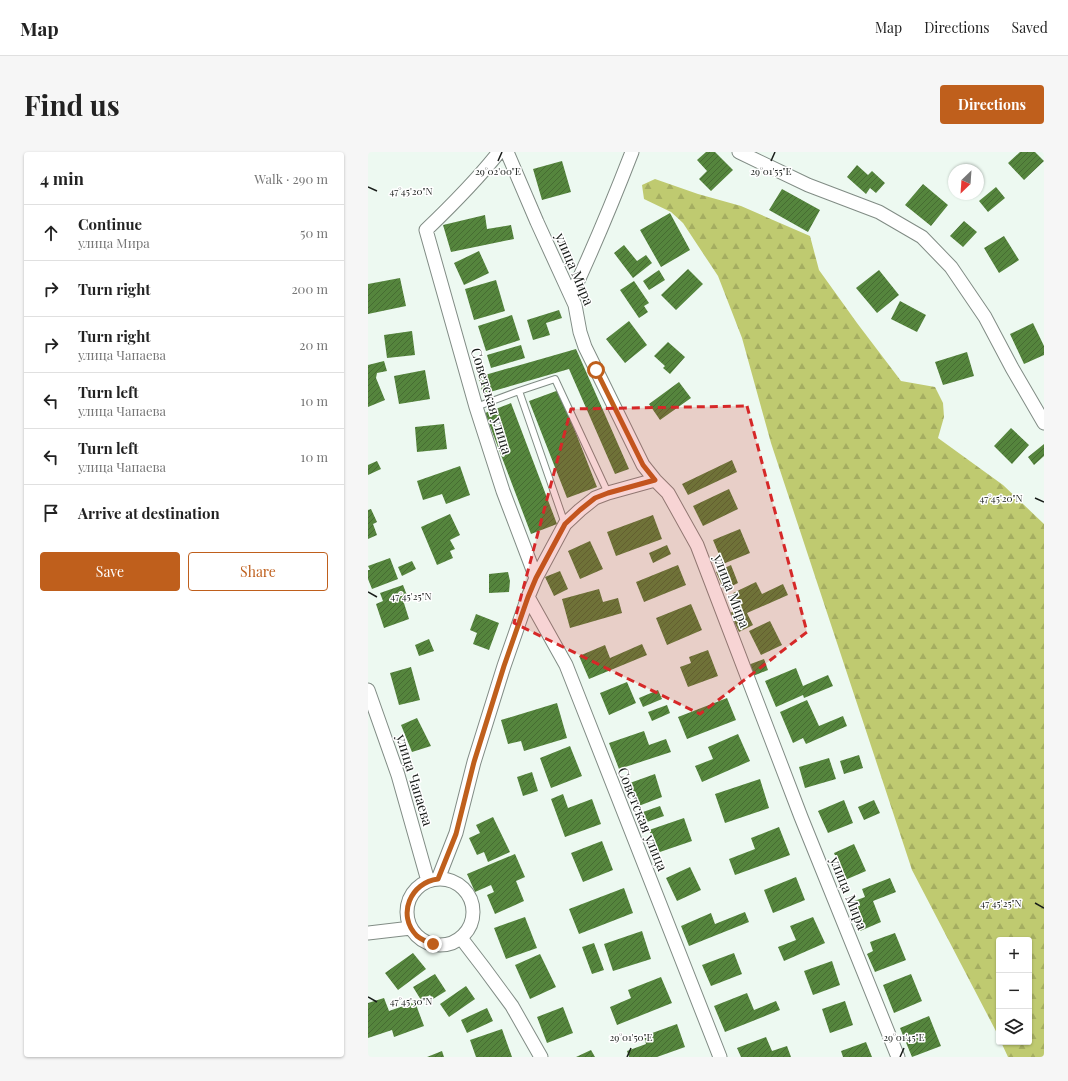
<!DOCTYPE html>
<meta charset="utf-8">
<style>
:root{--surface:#fff;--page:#f6f6f6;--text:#222;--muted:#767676;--line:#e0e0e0;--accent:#bf5f1c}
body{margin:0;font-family:"Playfair Display",serif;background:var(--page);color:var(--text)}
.controls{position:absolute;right:12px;bottom:12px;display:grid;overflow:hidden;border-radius:4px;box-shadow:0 1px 3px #0004}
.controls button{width:36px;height:36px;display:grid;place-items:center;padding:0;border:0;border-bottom:1px solid var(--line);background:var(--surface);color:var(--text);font:20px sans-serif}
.compass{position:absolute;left:580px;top:12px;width:36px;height:36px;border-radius:50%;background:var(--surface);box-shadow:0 1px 3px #0004;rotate:205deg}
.stop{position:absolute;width:12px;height:12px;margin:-9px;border:3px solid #bf5f1c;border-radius:50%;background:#fff}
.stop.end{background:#bf5f1c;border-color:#fff;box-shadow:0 1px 4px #0008}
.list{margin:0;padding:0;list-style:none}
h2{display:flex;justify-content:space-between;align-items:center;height:52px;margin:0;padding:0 16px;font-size:17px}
h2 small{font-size:13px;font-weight:400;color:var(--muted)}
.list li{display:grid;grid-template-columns:26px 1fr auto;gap:12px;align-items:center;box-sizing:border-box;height:56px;padding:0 16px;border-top:1px solid var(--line)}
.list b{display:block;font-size:15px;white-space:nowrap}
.list p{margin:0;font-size:13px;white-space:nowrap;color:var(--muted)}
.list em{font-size:13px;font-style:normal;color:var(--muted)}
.actions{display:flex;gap:8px;padding:12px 16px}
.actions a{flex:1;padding:9px 0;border:1px solid var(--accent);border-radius:4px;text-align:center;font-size:14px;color:var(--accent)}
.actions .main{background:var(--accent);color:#fff}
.icon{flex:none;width:22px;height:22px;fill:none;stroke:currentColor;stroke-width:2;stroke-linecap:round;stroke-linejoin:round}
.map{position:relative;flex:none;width:676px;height:905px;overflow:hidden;border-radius:4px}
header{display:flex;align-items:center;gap:24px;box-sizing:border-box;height:56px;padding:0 20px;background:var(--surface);border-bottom:1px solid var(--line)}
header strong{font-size:19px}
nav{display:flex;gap:22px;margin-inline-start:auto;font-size:14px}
.intro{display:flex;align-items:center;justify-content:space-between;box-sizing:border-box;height:96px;padding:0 24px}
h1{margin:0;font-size:28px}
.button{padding:10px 18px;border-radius:4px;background:var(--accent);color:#fff;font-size:14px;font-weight:700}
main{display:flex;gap:24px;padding:0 24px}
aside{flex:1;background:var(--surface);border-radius:4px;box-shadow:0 1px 3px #0004}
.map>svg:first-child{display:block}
.forest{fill:url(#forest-firs)}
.building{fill:url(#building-hatch)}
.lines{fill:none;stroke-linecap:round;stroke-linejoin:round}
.lane-casing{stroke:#818c85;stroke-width:8}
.street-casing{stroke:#818c85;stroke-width:15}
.lane{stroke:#fff;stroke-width:6}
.street{stroke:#fff;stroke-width:13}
.route{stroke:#bf5f1c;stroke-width:5}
.marked{fill:#d62828;fill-opacity:0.2;stroke:#d62828;stroke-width:3;stroke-dasharray:8 5;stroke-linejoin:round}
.ticks{fill:none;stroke:#191d1a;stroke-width:1.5}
.labels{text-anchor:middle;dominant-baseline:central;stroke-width:3;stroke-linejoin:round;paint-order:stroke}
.street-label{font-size:14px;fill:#191d1a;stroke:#fff}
.ticks-label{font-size:10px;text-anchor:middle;fill:#191d1a;stroke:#fff;stroke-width:3;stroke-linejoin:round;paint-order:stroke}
</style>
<header>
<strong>Map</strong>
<nav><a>Map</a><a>Directions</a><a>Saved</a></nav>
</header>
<div class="intro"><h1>Find us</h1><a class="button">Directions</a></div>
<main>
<aside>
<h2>4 min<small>Walk · 290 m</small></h2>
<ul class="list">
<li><svg class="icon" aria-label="ahead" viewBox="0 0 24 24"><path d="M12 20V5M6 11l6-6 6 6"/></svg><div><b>Continue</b><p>улица Мира</p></div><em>50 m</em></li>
<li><svg class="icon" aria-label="right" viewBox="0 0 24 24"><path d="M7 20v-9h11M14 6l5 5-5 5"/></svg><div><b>Turn right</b></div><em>200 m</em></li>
<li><svg class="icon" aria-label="right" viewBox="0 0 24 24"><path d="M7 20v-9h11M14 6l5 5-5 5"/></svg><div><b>Turn right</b><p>улица Чапаева</p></div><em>20 m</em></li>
<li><svg class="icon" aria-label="left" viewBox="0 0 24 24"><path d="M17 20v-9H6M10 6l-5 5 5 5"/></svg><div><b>Turn left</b><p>улица Чапаева</p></div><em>10 m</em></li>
<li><svg class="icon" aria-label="left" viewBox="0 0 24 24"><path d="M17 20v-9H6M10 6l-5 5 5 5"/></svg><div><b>Turn left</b><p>улица Чапаева</p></div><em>10 m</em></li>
<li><svg class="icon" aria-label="arrive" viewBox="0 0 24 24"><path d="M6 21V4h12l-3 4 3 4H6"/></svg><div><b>Arrive at destination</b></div></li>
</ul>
<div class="actions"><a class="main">Save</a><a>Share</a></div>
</aside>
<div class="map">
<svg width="676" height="905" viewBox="0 0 676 905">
<defs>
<pattern id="forest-firs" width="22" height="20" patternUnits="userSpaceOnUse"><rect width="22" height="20" fill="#bfca70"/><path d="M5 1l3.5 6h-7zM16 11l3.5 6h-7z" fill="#a4ad60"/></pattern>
<pattern id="building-hatch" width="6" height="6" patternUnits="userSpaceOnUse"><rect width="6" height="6" fill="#55853d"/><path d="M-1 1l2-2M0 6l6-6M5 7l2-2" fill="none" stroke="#466c32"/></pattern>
</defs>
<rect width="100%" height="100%" fill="#edf9f1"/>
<path class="forest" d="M287,27L330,42L373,54L442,84L451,118L489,171L533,229L567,235L575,251L576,265L570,286L635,333L676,372V905H640L633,890H661V788H631V885L544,718L403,291L374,186L350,124L315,71L303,60L276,47L274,33Z"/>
<path class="building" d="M338,0H347L365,18L343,39L331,27L339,19L329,8Z
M652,0H667L676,9L656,28L640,11Z
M194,9L203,40L174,48L165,17Z
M489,13L500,23L504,19L517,31L508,41L502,36L498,42L479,25Z
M555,32L580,53L563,74L537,53Z
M628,35L637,46L620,60L611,49Z
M414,37L452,58L440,80L401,58Z
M302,61L322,98L293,115L272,78Z
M117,63L119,77L143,73L146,87L83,100L75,73Z
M596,69L609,80L595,95L582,84Z
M636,84L651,108L631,121L616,96Z
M256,93L269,109L278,103L284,111L265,126L246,101Z
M111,99L121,121L96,133L86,111Z
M320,117L335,132L308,158L293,143Z
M291,118L297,128L281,138L275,129Z
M511,118L531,143L509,161L488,136Z
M32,126L38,154L0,162V132Z
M128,128L137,159L106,168L97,137Z
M266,129L281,151L276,154L280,160L271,166L252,138Z
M532,149L558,163L549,180L523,167Z
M191,158L194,166L178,171L182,183L165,188L159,168Z
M144,163L152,188L118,199L110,174Z
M261,169L279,193L257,211L238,187Z
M665,171L676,194V203L656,212L642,182Z
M44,179L47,203L19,206L16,183Z
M300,190L317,205L302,222L295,216L297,214L286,204Z
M153,193L157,206L123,216L119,203Z
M208,197L261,317L247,322L201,217L115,242L110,225Z
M599,200L606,224L575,233L567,210Z
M16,209L19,219L9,221L8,226L17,248L0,255V213Z
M57,218L62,247L31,252L26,224Z
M311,230L323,246L292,268L281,252Z
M191,238L229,335L199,346L161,249Z
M143,251L189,372L163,382L117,261Z
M76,272L79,297L49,300L47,275Z
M643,276L661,293L644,312L626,294Z
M676,292V304L666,313L660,305Z
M364,308L369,320L320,343L314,332Z
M9,309L13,317L0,323V313Z
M92,314L102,343L78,352L74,342L55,348L49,329Z
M361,337L370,357L335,374L325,354Z
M3,357L9,370L5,372L9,383L0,387V358Z
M82,362L92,383L82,388L87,397L82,399L85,406L69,413L53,375Z
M285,363L294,387L248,404L239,380Z
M372,377L382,401L355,412L345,388Z
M222,389L235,417L212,427L200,399Z
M299,393L303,402L285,411L281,401Z
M22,406L30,427L4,437L0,427V418H2L0,414Z
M44,409L48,417L34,424L30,415Z
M310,413L318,433L276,450L268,430Z
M363,413L370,431L356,438L348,420Z
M192,419L200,437L186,444L177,425Z
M140,420L142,429L141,440L121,441V422Z
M388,430L394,442L415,432L420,443L379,461L385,473L371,480L362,461L372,456L365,441Z
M35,433L40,446L35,448L41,467L16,476L8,452L15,449L12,441Z
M231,437L235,450L250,446L254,461L202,476L194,447Z
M323,452L334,478L299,493L288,466Z
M108,462L131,471L121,498L105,492L109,481L102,478Z
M402,469L414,493L393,503L381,479Z
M61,487L66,499L51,504L47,493Z
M274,492L279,503L221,527L211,504L237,493L242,506Z
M340,498L350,524L320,535L312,515L323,511L321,505Z
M396,507L400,518L385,524L380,513Z
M43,515L52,548L31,553L22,521Z
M428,516L435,534L460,523L465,534L436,546L435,543L408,555L397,529Z
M259,530L268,551L241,563L232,541Z
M290,538L294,547L275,555L271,546Z
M359,546L368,568L319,587L310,565Z
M439,548L451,574L475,564L479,574L438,592L435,586L425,591L412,560Z
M189,551L199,586L156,599L153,589L140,592L133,568Z
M299,553L302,561L284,569L280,560Z
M49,566L63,594L44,600L33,573Z
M276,579L281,593L298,587L303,600L251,617L241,591Z
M370,582L382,609L334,630L327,614L345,607L340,595Z
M202,594L214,624L183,636L172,606Z
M491,603L495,616L476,622L472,609Z
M461,606L468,627L437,636L431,615Z
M164,620L170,639L155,644L149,625Z
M287,622L294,645L268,655L259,632Z
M392,627L401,656L357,671L347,642Z
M195,642L200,656L224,647L233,672L197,685L183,647Z
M476,648L485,671L460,681L450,659Z
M506,648L512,661L496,668L490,655Z
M292,654L296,664L279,670L275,660Z
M125,665L142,700L120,710L116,700L109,703L101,686L112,681L108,673Z
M316,666L324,689L289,701L281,678Z
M411,675L422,703L367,723L361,707L387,697L383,686Z
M234,689L245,718L215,730L203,701Z
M486,692L498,719L477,728L466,701Z
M147,702L157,725L148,729L156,749L127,762L119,743L126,740L123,733L107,740L99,722Z
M322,715L333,738L309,749L298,726Z
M428,725L437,748L405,761L396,738Z
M522,726L528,740L505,749L513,770L492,779L481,751L497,745L494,737Z
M256,736L265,761L211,782L201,757Z
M377,760L381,770L321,794L313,774L343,761L347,772Z
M157,765L169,796L138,807L126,776Z
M445,765L457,791L416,809L410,795L428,788L422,774Z
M274,779L283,807L245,819L236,792Z
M527,781L538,808L507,820L499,802L505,799L502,790Z
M226,791L236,818L224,822L214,795Z
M45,801L58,817L30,838L17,821Z
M366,801L374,822L343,834L334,813Z
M172,802L188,835L162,847L147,813Z
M464,809L472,833L445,843L436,819Z
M67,822L78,839L65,847L62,843L53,848L45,835Z
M543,822L554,849L526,861L515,833Z
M293,825L304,851L249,873L242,855L263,846L260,838Z
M98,834L107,847L81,865L72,852Z
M379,841L386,858L408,849L412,858L357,880L346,854Z
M16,846L21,859L47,850L56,874L26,885L24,878L0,886V851Z
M477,849L485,873L462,881L454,857Z
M195,855L205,881L179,891L169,865Z
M119,856L125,869L99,881L93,868Z
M561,864L573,894L544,905L532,876Z
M309,872L317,895L289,905H261L259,899L278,892L276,884Z
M134,877L144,905H108L102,888Z
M398,885L404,899L419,894L423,905H373L369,896Z
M498,890L504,905H475L473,899Z
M223,898L227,905H208Z
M74,899L76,905H59Z"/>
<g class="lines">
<defs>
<path id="lane" d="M151,239L197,372
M108,255L151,239L187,227L240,341"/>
<path id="street" d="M131,0C109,28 84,53 58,78L108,255L135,339L168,426
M139,0L169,70L207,153L212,180L217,195L275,313L287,328L300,341L329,393L433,665L530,905
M371,0L440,33L511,60L554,85L583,115L617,165L644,216L676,271
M203,144C225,97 245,49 264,0
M160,445L198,513L352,905
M0,538L30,623L60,729
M70,727L88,681L106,610L136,514L160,445L168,426L197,372L212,358L227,346L240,341L287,328
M39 760a33 33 0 1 1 66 0a33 33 0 1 1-66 0Z
M0,781L43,776
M93,786L116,816L144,854L173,905"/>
</defs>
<use href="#lane" class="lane-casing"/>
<use href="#street" class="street-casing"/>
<use href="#lane" class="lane"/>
<use href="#street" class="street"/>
</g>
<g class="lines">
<path class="route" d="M65,792C59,790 54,788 49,784C28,763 43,730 70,727L88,682L106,610L136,514L160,445L168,426L197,372L212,358L227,346L240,341L287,328L275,313L228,218"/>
</g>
<path class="marked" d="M379,254L439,480L332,562L146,471L203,257Z"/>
<path class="ticks" d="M130,9L134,0M403,9L407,0M0,35L9,39M667,346L676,350M0,440L9,445M667,751L676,756M0,845L9,850M259,905L263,896M532,905L536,896"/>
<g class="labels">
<g class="street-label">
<text transform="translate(207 117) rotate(67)">улица Мира</text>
<text transform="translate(124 249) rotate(73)">Советская улица</text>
<text transform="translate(364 439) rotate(69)">улица Мира</text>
<text transform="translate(47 628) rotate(73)">улица Чапаева</text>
<text transform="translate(275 667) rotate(68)">Советская улица</text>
<text transform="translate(481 741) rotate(68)">улица Мира</text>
</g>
</g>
<g class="ticks-label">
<text x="403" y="23">29°01'55"E</text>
<text x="130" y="23">29°02'00"E</text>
<text x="43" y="43">47°45'20"N</text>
<text x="633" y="350">47°45'20"N</text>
<text x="43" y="448">47°45'25"N</text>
<text x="633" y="755">47°45'25"N</text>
<text x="43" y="853">47°45'30"N</text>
<text x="263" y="889">29°01'50"E</text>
<text x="536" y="889">29°01'45"E</text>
</g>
</svg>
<div class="controls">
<button>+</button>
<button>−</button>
<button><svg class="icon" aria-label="layers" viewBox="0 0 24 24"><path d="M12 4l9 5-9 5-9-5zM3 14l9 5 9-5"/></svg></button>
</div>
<svg class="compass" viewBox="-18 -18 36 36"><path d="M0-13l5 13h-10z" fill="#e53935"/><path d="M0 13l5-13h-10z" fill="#767676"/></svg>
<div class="stop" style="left:228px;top:218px"></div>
<div class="stop end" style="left:65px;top:792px"></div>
</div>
</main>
